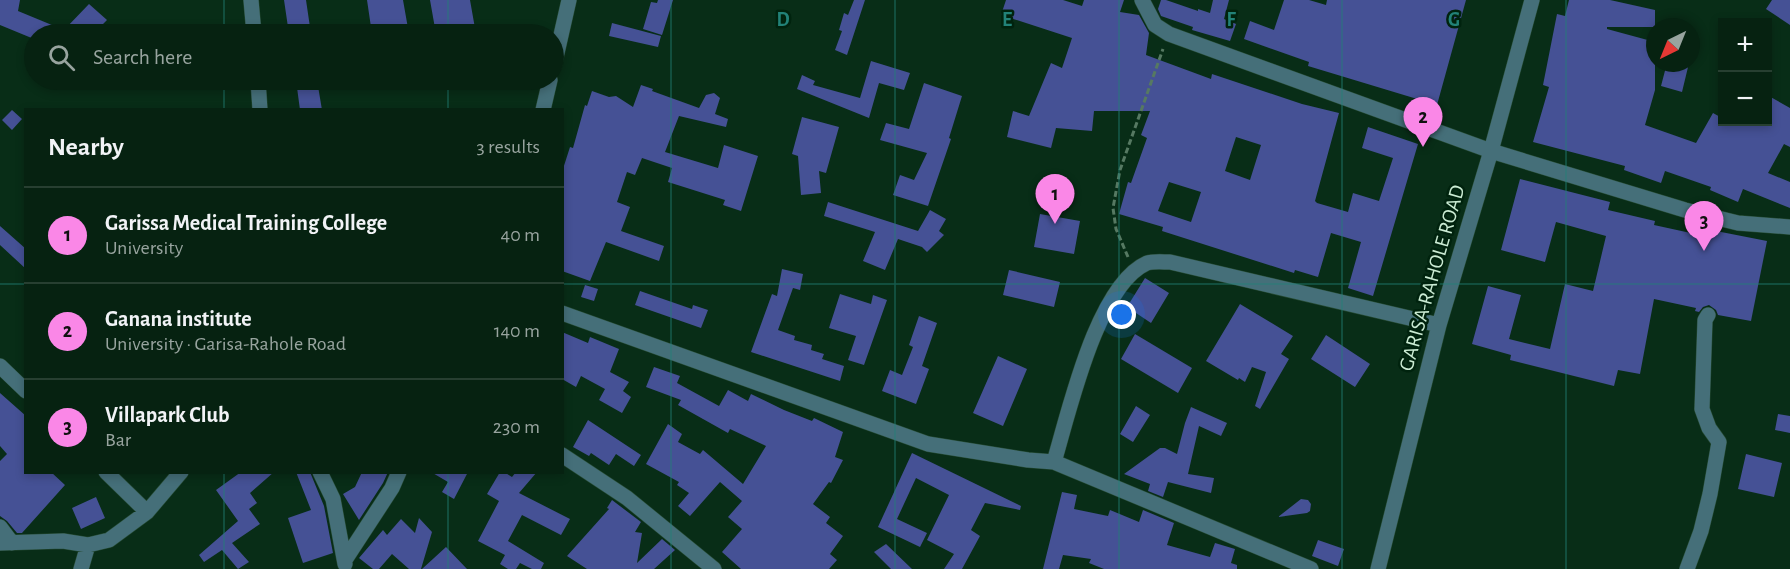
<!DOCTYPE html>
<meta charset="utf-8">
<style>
:root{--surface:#062211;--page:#142f1f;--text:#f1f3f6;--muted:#98a49f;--line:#273f31;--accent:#fa87e7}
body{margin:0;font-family:"Alegreya Sans",sans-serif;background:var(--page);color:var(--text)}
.controls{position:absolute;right:18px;top:18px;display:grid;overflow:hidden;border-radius:0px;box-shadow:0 3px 9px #0003}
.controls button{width:54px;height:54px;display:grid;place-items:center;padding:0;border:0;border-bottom:2px solid var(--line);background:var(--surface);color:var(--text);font:30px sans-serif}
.compass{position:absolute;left:1646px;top:18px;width:54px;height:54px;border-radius:50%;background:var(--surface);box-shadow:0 3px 9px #0003;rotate:223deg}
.you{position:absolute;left:1122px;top:315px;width:21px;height:21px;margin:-15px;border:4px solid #fff;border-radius:50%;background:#1a73e8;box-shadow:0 0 0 9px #1a73e833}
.badge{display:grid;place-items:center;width:39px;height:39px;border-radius:50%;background:var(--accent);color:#111;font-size:20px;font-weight:700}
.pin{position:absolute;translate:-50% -50px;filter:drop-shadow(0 2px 3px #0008)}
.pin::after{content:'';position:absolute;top:32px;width:21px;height:18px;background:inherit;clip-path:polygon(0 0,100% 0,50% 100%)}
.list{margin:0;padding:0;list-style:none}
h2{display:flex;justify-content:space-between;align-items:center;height:78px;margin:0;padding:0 24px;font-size:26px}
h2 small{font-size:20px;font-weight:400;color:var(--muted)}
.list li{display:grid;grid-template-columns:39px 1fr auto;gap:18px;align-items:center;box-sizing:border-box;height:96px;padding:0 24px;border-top:2px solid var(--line)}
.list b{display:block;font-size:22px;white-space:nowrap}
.list p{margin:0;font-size:20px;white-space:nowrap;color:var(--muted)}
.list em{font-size:20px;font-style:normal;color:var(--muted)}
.icon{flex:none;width:33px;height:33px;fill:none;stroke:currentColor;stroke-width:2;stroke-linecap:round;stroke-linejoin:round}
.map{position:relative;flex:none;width:1790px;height:569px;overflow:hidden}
.search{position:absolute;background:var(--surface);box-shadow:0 3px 9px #0003;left:24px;top:24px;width:540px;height:66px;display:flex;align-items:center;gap:15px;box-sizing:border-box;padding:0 21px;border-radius:33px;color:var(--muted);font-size:22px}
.panel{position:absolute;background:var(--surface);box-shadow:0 3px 9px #0003;left:24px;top:108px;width:540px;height:366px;border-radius:0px}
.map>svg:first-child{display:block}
.building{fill:#455195;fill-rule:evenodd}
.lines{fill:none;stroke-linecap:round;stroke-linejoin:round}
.minor-casing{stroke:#274c35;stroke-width:16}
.path{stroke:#567962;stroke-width:3;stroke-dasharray:6 3;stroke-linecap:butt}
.minor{stroke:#456f79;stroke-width:15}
.grid{fill:none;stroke:#228278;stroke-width:1.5;stroke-opacity:0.55}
.labels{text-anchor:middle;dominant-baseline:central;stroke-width:5;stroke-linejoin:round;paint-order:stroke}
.street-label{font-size:21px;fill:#cbecd4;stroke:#00230e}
.grid-label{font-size:20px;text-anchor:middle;font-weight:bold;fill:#228278;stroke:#00230e;stroke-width:5;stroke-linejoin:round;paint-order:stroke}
</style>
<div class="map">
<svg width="1790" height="569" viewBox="0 0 1790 569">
<rect width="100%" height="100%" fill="#082d17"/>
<path class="building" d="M0,0H20L18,11L64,30L89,4L107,20L93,34H34V39L0,25Z
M284,0H306L311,34H289Z
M367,0H403L409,34H372Z
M430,0H470L476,34H436Z
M658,0H673L662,35L643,29L651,2L657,3Z
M854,0H865L847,55L835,50L842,31L839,30L844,13L848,15Z
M1006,0H1063L1082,6L1084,0H1124L1120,12L1139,15L1149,33L1146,55L1211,79L1212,74L1302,104L1339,113L1315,201L1317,203L1348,212L1353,193L1379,201L1393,158L1362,148L1368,127L1418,144L1373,296L1348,288L1361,242L1331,233L1318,277L1295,270L1294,273L1162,231L1163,227L1119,214L1128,182L1131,183L1147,138L1141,135L1150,111H1094L1092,131L1056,128L1051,148L1007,137L1013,111L1029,116L1051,63L1062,68L1072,38L1001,15ZM1236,137L1261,145L1250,180L1225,171ZM1169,182L1201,192L1191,222L1158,211Z
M1161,0H1166L1198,11V9L1210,13L1213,0H1229L1224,19L1236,24L1230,41L1192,30L1193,27L1161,16L1158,9Z
M1284,0H1309L1326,5L1327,0H1466L1437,105L1308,66L1309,62L1244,39L1250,21L1274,30Z
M1569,0H1610L1655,10V27H1607V29L1655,42V90L1645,125L1696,143L1713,113L1722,118V122H1767V95L1790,108V147L1784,144L1768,173L1790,182V208L1743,189L1738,202L1710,190L1711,187L1665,171L1661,183L1624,170L1625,166L1533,142L1549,87L1543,85L1557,14L1565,16Z
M1772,0H1790V25L1766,9Z
M612,23L661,36L658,47L609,36Z
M871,61L910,73L904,90L879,83L869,118L797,89L802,75L815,81L813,85L860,98Z
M1667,63H1689L1682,92L1661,86Z
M296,80H317L322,110H300Z
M924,83L962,96L949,138L951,139L928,206L893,195L900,175L914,180L927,153L880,140L886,123L909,129Z
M641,85L653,89L652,91L699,108L706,95L714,93L720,98L715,114L728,119L726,127L679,116L665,152L718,168L724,145L758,156L741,211L723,205L725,200L668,182L672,168L642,158L635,175L627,172L617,202L630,207L621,231L664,246L659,261L606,242L590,281L562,271V172L570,147L573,148L585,105L587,106L592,91L609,97L616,96L633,107Z
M12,110L22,119L12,130L2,120Z
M802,117L839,127L826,173L819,171L821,193L801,195L798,156L792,154Z
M1520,179L1610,202L1608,210L1655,221L1654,225L1709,237L1711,230L1767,241L1751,321L1718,315L1716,310L1709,305L1703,307L1699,312L1695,311L1696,308L1654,299L1640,374L1618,370L1614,386L1510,360L1511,355L1472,344L1488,286L1521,295L1509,339L1550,349L1565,284L1593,291L1606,236L1556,222L1545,262L1501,250Z
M828,202L918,231L930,210L946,219L939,231L944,235L927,252L922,247L898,239L885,270L863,261L875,232L824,216Z
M1040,214L1080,221L1074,254L1034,247Z
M0,226L26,249V269L0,245Z
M782,269L803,274L800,290L793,288L778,330L795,336L794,340L812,345L811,350L824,354L822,359L844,366L840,381L751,352L772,294L777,296Z
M1009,270L1060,282L1054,307L1003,295Z
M1145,278L1169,293L1151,323L1127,307Z
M585,285L598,289L594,301L581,297Z
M640,291L692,309L693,305L708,310L701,328L635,305Z
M840,294L871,304L873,295L887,300L864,365L848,360L856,336L829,328Z
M1240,304L1293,336L1281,354L1289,359L1260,409L1255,406L1266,372L1252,367L1245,382L1239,378L1238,380L1206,361Z
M919,316L937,323L922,366L929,369L916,404L882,391L890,370L902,375L913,347L909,345Z
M562,332L588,343L590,337L619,349L610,372L629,382L623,391L631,397L622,413L599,400L605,389L581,376L576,387L562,379Z
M1135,334L1192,368L1178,393L1121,359Z
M1326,335L1370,364L1355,387L1311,359Z
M998,356L1027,369L1003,426L973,413Z
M654,367L680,376L677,383L719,406L728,390L748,401L751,394L784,410L812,421L814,418L843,432L835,457L843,460L831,483L829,482L813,504L830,517L826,523L843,536L830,554L837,560L829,569H741L722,552L742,529L728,517L742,501L720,482L690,516L678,506L689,493L677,485L679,482L646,464L668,424L682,434L678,442L700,454L703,450L743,484L766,446L730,429L728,433L678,405L681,400L646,387Z
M0,393L26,416V472H51L65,485L22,533H17L7,521L0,516V461L7,454L0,446Z
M1136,406L1150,415L1133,442L1120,434Z
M1191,407L1227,423L1221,436L1199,426L1188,474L1214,478L1211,493L1168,482L1163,497L1148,491L1150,484L1124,474L1160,448H1165L1177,454L1185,423Z
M1778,414L1790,416V433L1775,430Z
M588,420L641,455L634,466L616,454L609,465L591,453L589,456L573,447Z
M912,453L1021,506L1020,510L985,503L971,530L980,536L962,569H944L954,554L927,540L949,495L916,478L897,519L927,533L920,547L878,527Z
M1746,454L1782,463L1774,497L1738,489Z
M241,472H274L250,493L257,503L249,509L260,524L232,543L249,562L238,569L222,550L204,562L199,555L238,521L216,490Z
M296,472H310L324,506L333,553L303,563L288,518L311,510Z
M362,472H388L383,483L359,520L343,494L355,487Z
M431,472H468L454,499L442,492L448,482Z
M500,472H504L512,477L516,472H537L519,493L570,519L561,535L522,515L508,541L544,563L541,569H532L520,563L516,569H508L500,564L505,555L478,541L499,501L487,494Z
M1062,492L1077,495L1074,509L1108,516L1110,510L1139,522L1143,510L1174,523L1167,545L1210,557L1215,543L1235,549L1231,563L1237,565V569H1104L1089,563L1091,559L1063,555L1059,569H1043Z
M96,497L105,518L81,529L72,508Z
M1301,499L1308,500L1311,504L1310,511L1307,513L1278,517Z
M612,500L641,522L635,532L642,533L637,563L662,539L675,550L654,569H587L567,556L609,509L607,508Z
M419,518L432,532L421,569H409L392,554L379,569H373L359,558L383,530L387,535L401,519L415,533Z
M1318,540L1344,549L1338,566L1312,556Z
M886,544L912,569H891L874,552Z
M446,547L467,569H422Z"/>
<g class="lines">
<defs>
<path id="minor" d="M251,0L254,34
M1142,0L1155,25L1169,34L1491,151L1685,210L1738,223L1790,227
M554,66L569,0
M258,80L260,110
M543,110L550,80
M562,313L928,444L1028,460L1054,462L1311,569
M0,366L26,391
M562,455L627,498L714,569
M1054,462C1069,412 1097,285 1147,263C1153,261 1163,262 1170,262L1439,325
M106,472L147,512
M320,472L333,499L345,564
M0,527L12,543
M0,543L63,541L88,545L109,540L147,512L181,472
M345,560L392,488L399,472
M81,569L88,545
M1378,569L1439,325L1491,151L1532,0
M1687,569L1701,531L1710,494L1719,442L1709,428L1702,409L1705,320L1708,315"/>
</defs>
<use href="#minor" class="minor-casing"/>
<path class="path" d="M1128,257L1116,229L1113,208L1120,170L1163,49"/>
<use href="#minor" class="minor"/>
</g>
<path class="grid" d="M224,0V34M448,0V34M671,0V569M895,0V569M1119,0V569M1342,0V569M1566,0V569M224,80V110M448,80V110M0,284H26M562,284H1790M224,472V569M448,472V569"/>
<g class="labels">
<g class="street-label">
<text transform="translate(1432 278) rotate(-74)">GARISA-RAHOLE ROAD</text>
</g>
</g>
<g class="grid-label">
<text x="783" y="26">D</text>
<text x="1007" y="26">E</text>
<text x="1231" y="26">F</text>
<text x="1454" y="26">G</text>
</g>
</svg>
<div class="controls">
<button>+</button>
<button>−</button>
</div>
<svg class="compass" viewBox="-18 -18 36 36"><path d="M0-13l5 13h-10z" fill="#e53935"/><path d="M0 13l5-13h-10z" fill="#98a49f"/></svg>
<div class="you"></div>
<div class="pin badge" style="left:1055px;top:224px">1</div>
<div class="pin badge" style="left:1423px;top:147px">2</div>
<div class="pin badge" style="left:1704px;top:251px">3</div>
<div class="search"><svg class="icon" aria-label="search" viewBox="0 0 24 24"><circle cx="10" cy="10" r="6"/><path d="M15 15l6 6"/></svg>Search here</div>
<section class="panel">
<h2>Nearby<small>3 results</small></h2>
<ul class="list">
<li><span class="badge">1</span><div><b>Garissa Medical Training College</b><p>University</p></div><em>40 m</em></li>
<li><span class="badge">2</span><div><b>Ganana institute</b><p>University · Garisa-Rahole Road</p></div><em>140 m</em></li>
<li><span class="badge">3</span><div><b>Villapark Club</b><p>Bar</p></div><em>230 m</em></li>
</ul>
</section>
</div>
